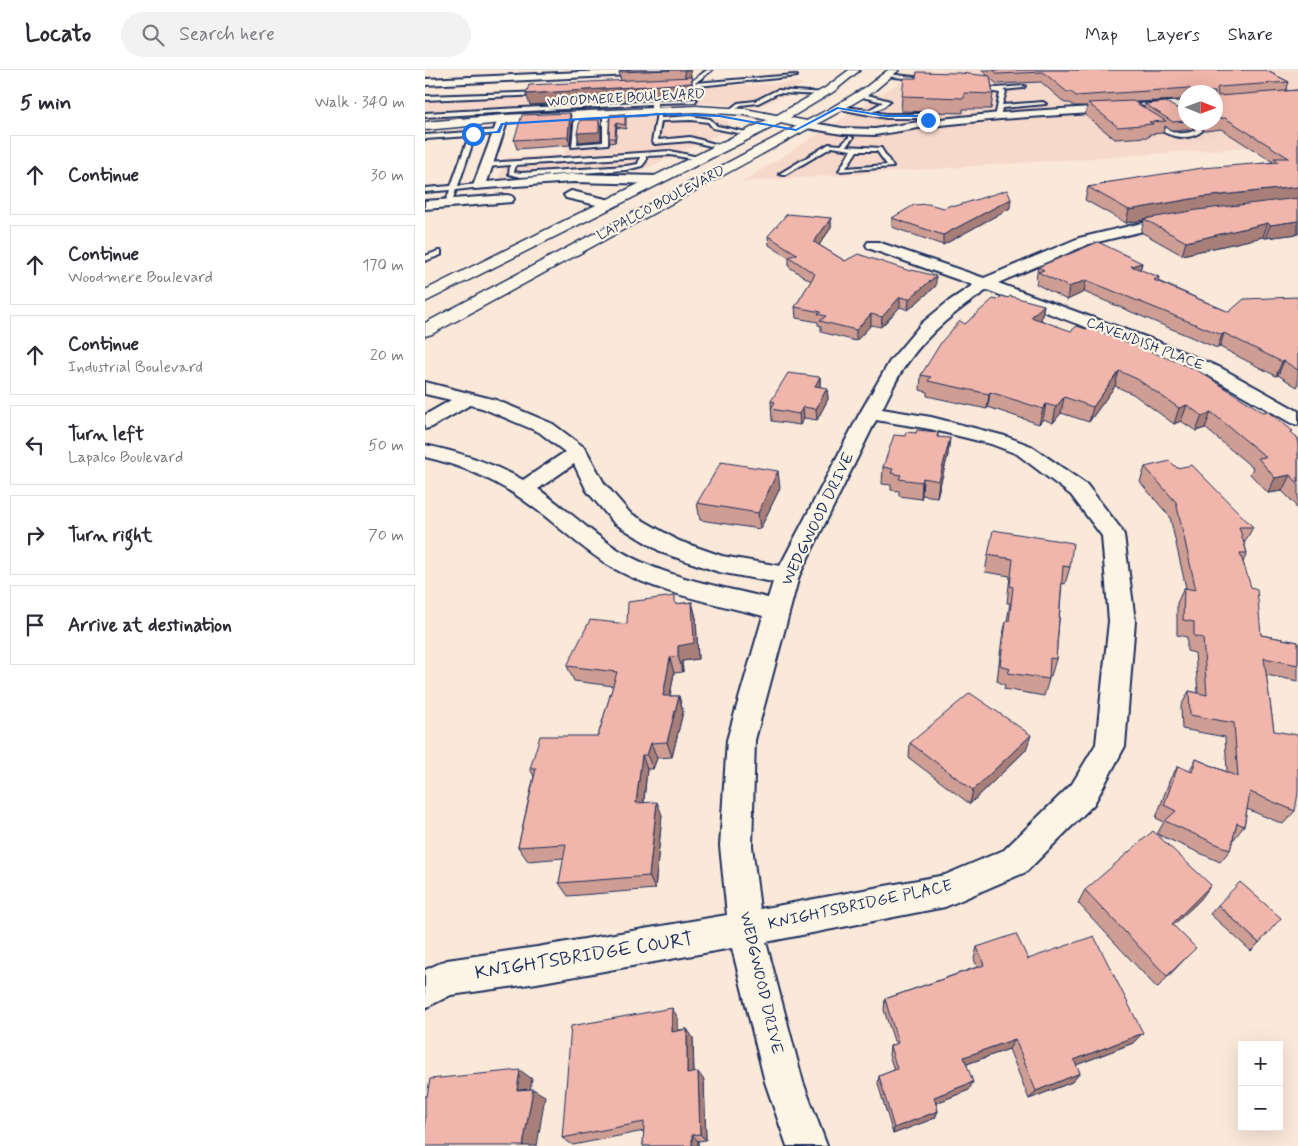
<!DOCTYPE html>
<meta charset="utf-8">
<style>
:root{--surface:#fff;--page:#f2f2f3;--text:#2b2b33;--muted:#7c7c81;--line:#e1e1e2}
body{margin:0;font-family:Mynerve,sans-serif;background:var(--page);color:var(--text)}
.controls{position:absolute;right:15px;bottom:15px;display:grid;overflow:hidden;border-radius:0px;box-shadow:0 5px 20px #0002}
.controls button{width:45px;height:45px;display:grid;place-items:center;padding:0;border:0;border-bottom:1px solid var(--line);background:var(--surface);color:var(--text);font:25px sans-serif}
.compass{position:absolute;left:753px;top:15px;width:45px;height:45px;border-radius:50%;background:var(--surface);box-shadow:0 5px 20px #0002;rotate:91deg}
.stop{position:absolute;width:15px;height:15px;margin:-11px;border:4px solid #1a73e8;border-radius:50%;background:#fff}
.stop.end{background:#1a73e8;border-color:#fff;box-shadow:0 1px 5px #0008}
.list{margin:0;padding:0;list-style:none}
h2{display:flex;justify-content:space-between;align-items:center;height:65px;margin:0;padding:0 20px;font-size:21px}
h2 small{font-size:16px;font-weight:400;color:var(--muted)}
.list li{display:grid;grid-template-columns:32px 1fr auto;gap:15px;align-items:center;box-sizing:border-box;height:80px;margin:0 10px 10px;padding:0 10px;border:1px solid var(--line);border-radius:0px}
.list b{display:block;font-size:19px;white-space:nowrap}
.list p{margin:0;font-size:16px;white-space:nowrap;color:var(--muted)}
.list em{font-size:16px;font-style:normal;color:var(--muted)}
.icon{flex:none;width:28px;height:28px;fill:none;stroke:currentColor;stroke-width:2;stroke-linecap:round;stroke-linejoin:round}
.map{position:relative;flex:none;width:873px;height:1076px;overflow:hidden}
header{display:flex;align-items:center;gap:30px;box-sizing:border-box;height:70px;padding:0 25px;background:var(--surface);border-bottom:1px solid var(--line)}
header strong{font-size:24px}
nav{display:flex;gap:28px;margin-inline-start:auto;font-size:18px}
.search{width:350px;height:45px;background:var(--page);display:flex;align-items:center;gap:12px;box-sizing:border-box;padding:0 18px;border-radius:28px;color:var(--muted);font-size:19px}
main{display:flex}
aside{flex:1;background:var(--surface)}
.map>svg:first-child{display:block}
.built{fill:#f7d9cb;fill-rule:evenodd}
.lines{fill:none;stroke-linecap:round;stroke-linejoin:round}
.lane-casing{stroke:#1b2f5e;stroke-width:4}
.street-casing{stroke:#1b2f5e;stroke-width:4}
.secondary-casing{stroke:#1b2f5e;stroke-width:3}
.primary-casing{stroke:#1b2f5e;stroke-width:3}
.lane{fill:#fcf5e5;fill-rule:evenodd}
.street{fill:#fcf5e5;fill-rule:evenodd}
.secondary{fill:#fcf5e5;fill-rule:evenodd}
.primary{fill:#fcf5e5;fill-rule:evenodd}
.wall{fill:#ce9d93;stroke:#1b2f5e;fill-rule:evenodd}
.shaded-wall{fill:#a87f78;stroke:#1b2f5e}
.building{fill:#f0b6ab;stroke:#1b2f5e}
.route{fill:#1a73e8}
.labels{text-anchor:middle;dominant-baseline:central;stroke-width:4.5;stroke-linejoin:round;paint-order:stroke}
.far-street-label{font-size:14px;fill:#1b2f5e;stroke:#fcf5e5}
.street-label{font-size:16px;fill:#1b2f5e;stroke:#fcf5e5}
.near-street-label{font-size:19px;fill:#1b2f5e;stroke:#fcf5e5}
</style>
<header>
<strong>Locato</strong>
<div class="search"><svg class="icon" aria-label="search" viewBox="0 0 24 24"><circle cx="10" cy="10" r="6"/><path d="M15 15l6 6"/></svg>Search here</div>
<nav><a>Map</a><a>Layers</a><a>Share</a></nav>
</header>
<main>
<aside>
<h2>5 min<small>Walk · 340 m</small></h2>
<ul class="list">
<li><svg class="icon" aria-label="ahead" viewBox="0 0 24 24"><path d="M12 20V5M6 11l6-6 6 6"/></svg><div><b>Continue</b></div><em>30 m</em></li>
<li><svg class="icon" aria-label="ahead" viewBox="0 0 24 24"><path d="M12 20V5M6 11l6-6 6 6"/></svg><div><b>Continue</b><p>Woodmere Boulevard</p></div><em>170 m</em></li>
<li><svg class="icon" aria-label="ahead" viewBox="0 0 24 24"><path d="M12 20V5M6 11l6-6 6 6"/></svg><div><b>Continue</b><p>Industrial Boulevard</p></div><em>20 m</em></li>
<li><svg class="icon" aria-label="left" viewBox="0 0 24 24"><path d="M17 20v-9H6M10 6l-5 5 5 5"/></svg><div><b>Turn left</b><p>Lapalco Boulevard</p></div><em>50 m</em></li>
<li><svg class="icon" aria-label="right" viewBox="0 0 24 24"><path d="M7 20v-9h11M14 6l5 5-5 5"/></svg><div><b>Turn right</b></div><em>70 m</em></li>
<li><svg class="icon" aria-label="arrive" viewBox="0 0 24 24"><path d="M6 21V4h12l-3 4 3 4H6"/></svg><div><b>Arrive at destination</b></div></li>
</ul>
</aside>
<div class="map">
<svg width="873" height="1076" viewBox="0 0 873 1076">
<rect width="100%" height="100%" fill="#fae8d9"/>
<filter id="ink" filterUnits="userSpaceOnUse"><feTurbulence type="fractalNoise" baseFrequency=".02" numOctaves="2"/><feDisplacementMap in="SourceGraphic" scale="10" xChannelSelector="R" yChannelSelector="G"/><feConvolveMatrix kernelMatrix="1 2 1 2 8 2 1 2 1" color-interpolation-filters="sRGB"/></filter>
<g filter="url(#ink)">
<path class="built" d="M491,0H873V74L317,112L488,4ZM761,22H791V52H761Z
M374,12L378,15L335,37L282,33L0,51V32Z
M248,46L302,50L308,58L220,99L74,109L80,88L139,84L145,52Z"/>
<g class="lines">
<defs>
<path id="lane" d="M282,0H287L270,13L370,5L372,6L263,17L250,16L263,14Z
M463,4L505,9L507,10L505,11L461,6Z
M549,16L571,18L600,16L598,18L578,20L581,22L577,35L618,32L621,34L577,38L575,47L570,48L575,23L547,18Z
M352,20L402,23L399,25L353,23L333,33L316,35L307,42L304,40L313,33L330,31Z
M119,22L117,25L0,30V26Z
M435,23L465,31L458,37L447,42L461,44H499L509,53L504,54L498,48H461L409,38L412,36L444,40L458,32L433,26Z
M272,29L270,32L232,33V40L229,42L226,40V34L0,47V43Z
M181,41L184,43L183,74L147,77L150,44L155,45L152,74L178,72V43Z
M232,43H236V48L266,46L285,49L292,56L326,63L323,65L288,58L283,52L266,50L236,51L233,70L265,67L301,77L298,79L265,71L230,74L227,72Z
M725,51C741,51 745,71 771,60L762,52H768L778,60C762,74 739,65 725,53Z
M74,60L76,63L50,66L33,116L54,114L56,115V117L31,120L26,134L23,136L20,134L25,120L0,122V118L26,116L44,66L0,69V65Z
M425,66L428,68L421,76L456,78L468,97L414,101L426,80L407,77L359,105L354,104L404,74L416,75ZM432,81H452L462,95L421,98Z
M245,81L278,88L275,90L245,85L221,86V91L217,96L201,100L96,107L84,104L85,95L62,97L59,95L62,93ZM215,87L213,94L201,96L96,103L89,102L91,95Z
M13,181H16V185L0,191V186Z"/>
<path id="street" d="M203,0L208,3L206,5L0,15V9Z
M761,31V37L575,49L506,56L450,65L417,64L382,58L377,55L382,52L417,58L450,59L506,50L575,43Z
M78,46L83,49L62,112L148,104L233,106L239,110L233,114L148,112L49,119L48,116L73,49Z
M146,121L190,131L192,134L185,138L141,128L139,125Z
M82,125L87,126L89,129L87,132L0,139V131Z
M751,145L756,146L758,149L756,152L664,174L573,213L734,272L796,298L873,341V355L866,353L784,306L722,280L562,220C532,240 504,262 483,292C472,306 465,324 457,339L506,347L580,366L606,376L662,415L696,459L699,465L710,551L700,676L669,734L601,802L520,837L341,872L378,1012L402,1076H362L340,1012L307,878L112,913L26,925L0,938V900L22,890L112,877L302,845L295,776L302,670L338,546C289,533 236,524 190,499C162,483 138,460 112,440C79,414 41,396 0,387V375C34,382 67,393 98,410L140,382L114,362L57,338L45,335L7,357L0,359V345L26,330L0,324V312L71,330L128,354L160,378L179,413L205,443L254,471L297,486L355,496L435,343L465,291L497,253L524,231L548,215L443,178L441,175L443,172H453L559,208L654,168ZM451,350L505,359L566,374L592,384L646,425L677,466L684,551L671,674L647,714L579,780L520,805L335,839L327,776L330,670L374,506ZM149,394L162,421L189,453L238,483L294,502L348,512L343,528C294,516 241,508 197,482C167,464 142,439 113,419Z"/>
<path id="secondary" d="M271,36L320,39L382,51L388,55L382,59L320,45L271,42L78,53L0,60V52L78,45Z"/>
<path id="primary" d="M424,0H435L408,22L360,51L0,232V220L352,45L400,18Z
M463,0H474L449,21L414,42L7,264L0,266V253L406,38L441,17Z"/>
</defs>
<use href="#lane" class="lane-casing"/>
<use href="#street" class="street-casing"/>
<use href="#secondary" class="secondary-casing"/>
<use href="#primary" class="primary-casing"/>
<use href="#lane" class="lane"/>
<use href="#street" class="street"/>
<use href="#secondary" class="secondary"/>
<use href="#primary" class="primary"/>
</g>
<path class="wall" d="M198,0H265L269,25L105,35L196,11L194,2Z
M556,0H840L864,12L861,21L873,20V164L840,168L838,167L757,185L716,162L719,150L701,153L660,130L663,117L679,115V113L848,92L796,59L780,61L771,52H790V22H760V52H769L767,60H746L740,56L738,63L725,64L724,67L690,69L660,45L662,36H649L645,33H640L616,12L572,14L565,8L568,24L566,39H538V43L476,41L477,26L491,8L563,6ZM755,30L752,39L720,34L719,37L711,32Z
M145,43L147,51L145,75L92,79L89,70Z
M200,44L201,48V59L192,57L190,72L185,73L184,68L185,45Z
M531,136L585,138L518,175L467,157V148Z
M406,148V158L394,175L420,191L511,216L483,240L475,237L456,257L446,255L431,271L396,262V256L393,255V252L371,248L370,237L386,211L364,197V188L344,175L343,166Z
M717,193L715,200L734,207L733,211L804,242L873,228V316L872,317L853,305L851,306L795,277L792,278L659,222L642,230L611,214L612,210L611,209L613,197Z
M583,228L619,235L616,250L867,363L873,368V441L869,433L857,421L843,423L825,404L828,398L780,358L771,361L756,351L749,354L708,324L690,316L664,352L636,343L628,353L618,349L614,354L563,337L562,339L502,326V322L495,320L496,305L540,254L572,230Z
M395,307V317L402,318L403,329L392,350L379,348L375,355L347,351L346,331Z
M513,362V367L523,385L512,427L497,425L496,429L474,426V421L466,420V415L457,414L458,397L480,366L491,363Z
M720,397L752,398L828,457L820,472H819L822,483L818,492L836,565L873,572V611L841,605L849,661L870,741L858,754L822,739L819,756L809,769H808L805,780L795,792L732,764L739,752L731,748L745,709L753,696L764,701L771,689L802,702L800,667L757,659L756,636L764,621L773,623L770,583L762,581V567L752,565V533L759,518H761L745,447L715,412Z
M355,418L335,459L275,450L272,433Z
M563,485L645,497L640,514L637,513L631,589L626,606L624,605V609L619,626L579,619L580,615L572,611L577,568L581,552L582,551L585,533H582L585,506L560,502Z
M267,532L271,548L273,589L257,591L258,602L249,603L245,626H254L258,642L247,687L232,688L228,699H222L219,732L237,745L230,819L143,826L134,813L139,788L103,791L93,777L109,706L105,699L173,666L188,616L149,611L142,596L202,554L252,534Z
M485,673L601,680L545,734L484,688Z
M660,820L776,829L748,855L760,889L732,918L653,833Z
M793,835L834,873L826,881L785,844Z
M552,877L603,889L708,973L651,995L655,1003L647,1012L604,1029L584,979L542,994L544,1020L511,1033L513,1041L510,1048L468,1064L453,1014L454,1006L469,1000L464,985L465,976L470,974L459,940L460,929L552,897L549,889Z
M253,948V960L262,959L268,968L269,1003L279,1010L281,1070L273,1071V1076H218L219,1061L148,1075L137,1068Z"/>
<path class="shaded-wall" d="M259,0H265L266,9L261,13Z
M267,13L269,25L105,35L101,24Z
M145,43L147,51L145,75L143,67Z
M174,50L176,58V70L154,72L152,63Z
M191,53L192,57L190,72V68Z
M873,117V129L719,149V150L701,153L704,140L777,127Z
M586,129L585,138L518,175V165Z
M406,148V158L389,182V172Z
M873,151V164L840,168L845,155Z
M843,153L838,167L757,185L761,172Z
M717,193L714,205L706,196Z
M511,206V216L483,240L484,229Z
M661,210L659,222L642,230L644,217Z
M475,227V237L456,257L457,247Z
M619,235L616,250L603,262L606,247Z
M446,244V255L431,271V260Z
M799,263L795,277L792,278L797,265Z
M859,291L853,305L851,306L857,292Z
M694,301L690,316L664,352L668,337Z
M395,307V318L390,316Z
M402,318L403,329L392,350L391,339Z
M565,322L563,337L562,339L564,324Z
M639,327L636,343L628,353L631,337Z
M621,334L618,349L614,354L618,339Z
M762,335L756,351L749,354L754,338Z
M378,337L379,348L375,355L374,344Z
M786,342L780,358L771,361L777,346Z
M525,368L523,385L512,427L514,411Z
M353,401L355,418L335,459L333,443Z
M865,405L857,421L843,423L850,408Z
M498,408L497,425L496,429L497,412Z
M267,532L271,548L273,589L257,591L258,602L253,586V576Z
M245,588L249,603L242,641L238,626Z
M254,626L258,642L247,687L242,672Z
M606,665L601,680L545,734L548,720Z
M226,673L232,688L228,699L222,685Z
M217,685L222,699L217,747L211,733Z
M232,732L237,745L230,819L224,806Z
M786,815L776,829L737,866L747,854Z
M247,938L253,948V971L247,962Z
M262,959L268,968L269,1012L262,1004Z
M718,963L708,973L641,999L649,990Z
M590,969L584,979L536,996L539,987Z
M95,1000L107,1009L104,1028L92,1020Z
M273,1002L279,1010L281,1070L275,1064Z
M655,1003L647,1012L604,1029L611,1021Z
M548,1012L544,1020L506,1035L509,1027Z
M108,1019L120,1026L112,1076H98Z
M513,1041L510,1048L468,1064L469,1058Z
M267,1065L273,1071V1076H267Z"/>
<path class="building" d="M198,0H245L194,2Z
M568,0H840L864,12L794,17L792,18L793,26L873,20V117L777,127L704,140L663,117L681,114L679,113L777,98L854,92L849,88H864L800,48L790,49V22H766V20L764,18L651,26L646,22H642L618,2L573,4Z
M492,2L534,3L565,6L568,24L539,23V28L477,26L479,8H491Z
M266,7L267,13L101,24L104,15Z
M760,28V32L755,29Z
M708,31L741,51L724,52L728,54L693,57L663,33Z
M741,32L760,43V51L748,52L720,34Z
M145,43L143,67L89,70L97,45Z
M200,44V55L191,53L190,68H184L185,45Z
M155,50H174V62L152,63Z
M582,120L586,129L518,165L467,148L489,135L503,134L519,138L526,135L531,136Z
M873,128V151L845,155L843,153L761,172L719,149L772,140Z
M362,144L406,148L389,172L420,191L433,184L485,201L487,200L511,206L484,229L475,227L457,247L446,244L431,260L395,251L401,246L393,244L396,242L370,237L390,204L364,187L372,184L343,166Z
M673,172L717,193L706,196L734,207L729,210L804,242L819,229L872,227L873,228V300L859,291L857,292L799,263L797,265L661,210L644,217L613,202L619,200L613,197Z
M577,226L583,228L585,226L619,235L606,247L646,261L652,256L661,259L664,257L772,300L838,342L842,341L868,361L865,362L873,368V413L865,405L850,408L833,388L841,387L786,342L777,346L762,335L754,338L712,309L694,301L668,337L639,327L631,337L621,334L618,339L565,322L564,324L503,311L506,307L496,305L517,271L535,251L540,254L568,229L572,230Z
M363,303L395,307L390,316L402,318L391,339L378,337L374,344L346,339L350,332L346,331Z
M492,360L513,362L512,367L525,368L514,411L498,408L497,412L474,409L476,405L466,403L468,399L458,397L469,365L480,366L481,362L491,363Z
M745,391L752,398L767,395L828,457H814L822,483H815L826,517L832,519L836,565L873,572V595L839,588L849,661L873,665V723L870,741L825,722L819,756L812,753L805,780L740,751L751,741L739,735L753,696L767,702L771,689L813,707L809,653L765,645L764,621L782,625L778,568L769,566V552L758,550L759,518L771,520L751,432L720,397Z
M296,392L353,401L333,443L272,433Z
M568,460L648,473L645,497L638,496L631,589L625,588L624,609L583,603L585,599L575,595L581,552L584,551L588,517L585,516L588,489L563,485Z
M250,526V534L267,532L269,573L253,576V586L245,588L238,626H254L242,672L226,673L222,685H217L211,733L232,732L224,806L134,813L141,774L93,777L111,699H105L115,666H173L192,602L142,596L165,550L202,554L203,532Z
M545,623L606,665L548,720L485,673Z
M728,761L786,815L747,854L771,878L742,906L660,820Z
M815,812L856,848L834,873L793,835Z
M591,864L603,889L669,866L718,963L649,990L655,1003L611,1021L590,969L539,987L548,1012L509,1027L513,1041L469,1058L454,1006L472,999L465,976L473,973L460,929L559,895L552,877Z
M247,938V962L262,959V1004L273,1002L275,1064L267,1065V1076H218L219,1052L137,1068L146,956Z
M95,1000L92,1020L108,1019L98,1076H0V1026H2L5,1009Z"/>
</g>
<path class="route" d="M412,37L461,45H498L505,50H502L498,47H461L413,39L371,61L294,47L237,45L78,55L75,63L46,64L72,61L76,53L237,43L294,45L371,59Z"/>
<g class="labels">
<g class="far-street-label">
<text transform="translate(201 28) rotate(-3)">WOODMERE BOULEVARD</text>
<text transform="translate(236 133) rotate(-28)">LAPALCO BOULEVARD</text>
<text transform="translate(720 274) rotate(21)">CAVENDISH PLACE</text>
</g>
<g class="street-label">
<text transform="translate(393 449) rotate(-64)">WEDGWOOD DRIVE</text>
<text transform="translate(435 835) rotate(-12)">KNIGHTSBRIDGE PLACE</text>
<text transform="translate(336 913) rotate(77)">WEDGWOOD DRIVE</text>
</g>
<g class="near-street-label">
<text transform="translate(159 886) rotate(-9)">KNIGHTSBRIDGE COURT</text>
</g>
</g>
</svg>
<div class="controls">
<button>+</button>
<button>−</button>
</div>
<svg class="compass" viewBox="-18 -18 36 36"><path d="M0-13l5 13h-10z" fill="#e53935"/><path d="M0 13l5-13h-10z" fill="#7c7c81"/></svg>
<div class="stop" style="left:48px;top:64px"></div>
<div class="stop end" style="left:503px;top:50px"></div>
</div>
</main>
